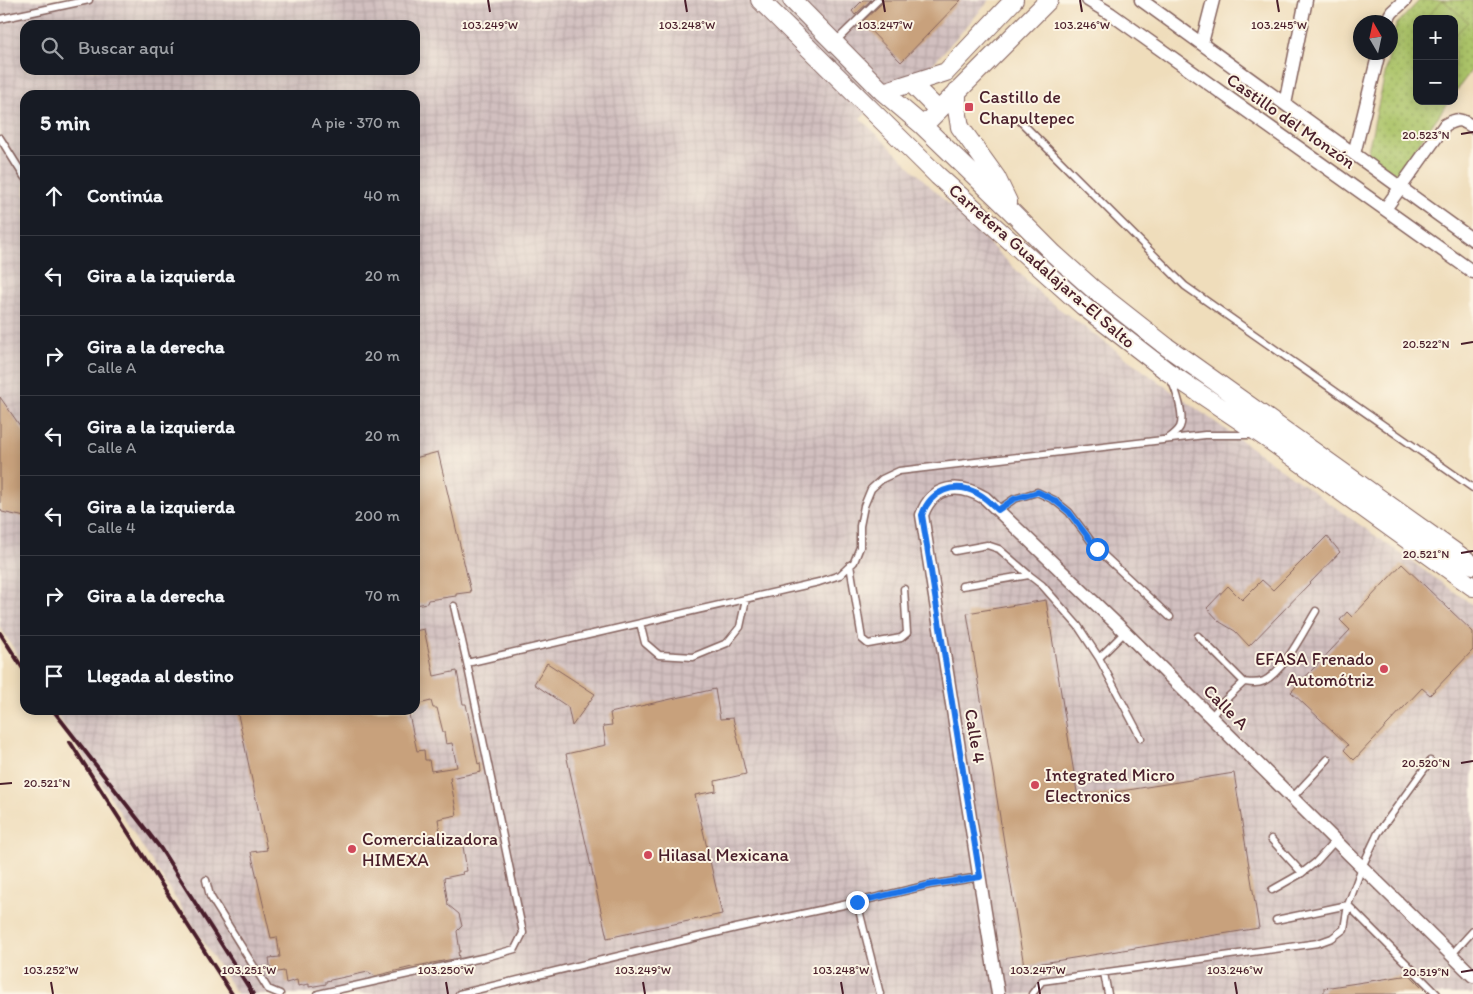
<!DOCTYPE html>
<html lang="es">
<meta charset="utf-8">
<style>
:root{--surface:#171b24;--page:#242831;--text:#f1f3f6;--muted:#9ea1a6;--line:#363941}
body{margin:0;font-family:Itim,sans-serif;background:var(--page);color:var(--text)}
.controls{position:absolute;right:15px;top:15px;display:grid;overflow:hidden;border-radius:10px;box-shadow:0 2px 12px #0003}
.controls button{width:45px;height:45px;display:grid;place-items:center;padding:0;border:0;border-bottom:1px solid var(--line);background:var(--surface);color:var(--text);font:25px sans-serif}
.compass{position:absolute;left:1353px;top:15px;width:45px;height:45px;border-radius:50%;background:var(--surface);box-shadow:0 2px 12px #0003;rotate:351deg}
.stop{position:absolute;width:15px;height:15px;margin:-11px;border:4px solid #1a73e8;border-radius:50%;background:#fff}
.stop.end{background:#1a73e8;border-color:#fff;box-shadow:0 1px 5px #0008}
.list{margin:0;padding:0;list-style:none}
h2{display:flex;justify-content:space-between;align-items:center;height:65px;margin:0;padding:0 20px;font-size:21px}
h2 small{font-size:16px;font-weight:400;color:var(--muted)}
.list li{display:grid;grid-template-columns:32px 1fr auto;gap:15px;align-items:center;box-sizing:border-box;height:80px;padding:0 20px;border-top:1px solid var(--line)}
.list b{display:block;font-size:19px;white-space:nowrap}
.list p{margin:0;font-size:16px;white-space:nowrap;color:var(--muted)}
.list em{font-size:16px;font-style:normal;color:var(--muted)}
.icon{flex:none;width:28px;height:28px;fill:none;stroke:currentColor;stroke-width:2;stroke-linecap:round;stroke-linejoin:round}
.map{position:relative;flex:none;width:1473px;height:994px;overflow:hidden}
.search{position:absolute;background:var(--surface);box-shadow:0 2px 12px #0003;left:20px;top:20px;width:400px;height:55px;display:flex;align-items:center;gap:12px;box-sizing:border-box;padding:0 18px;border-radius:15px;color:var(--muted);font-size:19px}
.panel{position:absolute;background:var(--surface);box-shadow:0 2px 12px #0003;left:20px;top:90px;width:400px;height:625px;border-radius:15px}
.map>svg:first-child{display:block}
.industrial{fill:url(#industrial-grid);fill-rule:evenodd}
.park{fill:url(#park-dots);stroke:#7b724a}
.garden{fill:#acc469;stroke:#7b724a}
.building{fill:#c8a17b}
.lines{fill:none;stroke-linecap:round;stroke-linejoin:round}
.lane-casing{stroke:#84625d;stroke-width:9}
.street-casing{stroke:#84625d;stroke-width:15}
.secondary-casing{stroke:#84625d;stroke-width:20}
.lane{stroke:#fff;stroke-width:6}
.street{stroke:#fff;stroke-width:12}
.secondary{stroke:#fff;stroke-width:18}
.rail{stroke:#4a1f2b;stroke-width:4}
.route{stroke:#1a73e8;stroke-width:6}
.ticks{fill:none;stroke:#4a1f2b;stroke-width:2}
.poi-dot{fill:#d1495b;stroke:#fcf5e5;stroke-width:2}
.labels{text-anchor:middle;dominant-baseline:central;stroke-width:4;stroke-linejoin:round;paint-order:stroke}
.poi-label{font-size:18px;fill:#4a1f2b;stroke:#fcf5e5;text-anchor:start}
.street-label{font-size:18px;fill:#4a1f2b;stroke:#fcf5e5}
.ticks-label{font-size:12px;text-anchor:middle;fill:#4a1f2b;stroke:#fcf5e5;stroke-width:4;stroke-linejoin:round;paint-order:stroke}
</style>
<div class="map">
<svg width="1473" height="994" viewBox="0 0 1473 994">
<defs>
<pattern id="industrial-grid" width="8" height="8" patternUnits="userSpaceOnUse" patternTransform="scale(1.25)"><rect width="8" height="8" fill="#d1bfbf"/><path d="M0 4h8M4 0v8" fill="none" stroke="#b5a4a4"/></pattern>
<pattern id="park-dots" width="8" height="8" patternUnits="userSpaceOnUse" patternTransform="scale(1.25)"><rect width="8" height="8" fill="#acc469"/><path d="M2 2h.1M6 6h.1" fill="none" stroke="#8e9f57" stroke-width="1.8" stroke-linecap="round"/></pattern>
</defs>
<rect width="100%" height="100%" fill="#fcf5e5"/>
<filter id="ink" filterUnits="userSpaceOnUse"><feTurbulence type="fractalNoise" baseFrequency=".02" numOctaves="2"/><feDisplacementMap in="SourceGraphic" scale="10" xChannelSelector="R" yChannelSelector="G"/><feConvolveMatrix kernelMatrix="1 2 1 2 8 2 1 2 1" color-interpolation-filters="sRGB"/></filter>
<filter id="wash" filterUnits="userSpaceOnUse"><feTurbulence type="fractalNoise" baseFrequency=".0096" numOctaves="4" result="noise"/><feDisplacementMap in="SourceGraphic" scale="20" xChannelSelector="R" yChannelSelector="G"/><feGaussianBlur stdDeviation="1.12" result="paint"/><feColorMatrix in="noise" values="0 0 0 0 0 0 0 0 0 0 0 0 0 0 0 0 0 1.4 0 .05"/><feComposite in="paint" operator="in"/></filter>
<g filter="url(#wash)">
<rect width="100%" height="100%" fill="#efddbb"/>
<path class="industrial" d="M0,0H990L931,66L860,118L1045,298L1156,380L1473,605V994H237L54,710H415V95H25V666L0,627ZM25,25H415V70H25Z"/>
<path class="park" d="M1420,0H1473V37L1470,40L1473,43V68L1454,94V19H1417V101H1449L1397,174L1367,155L1396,25Z"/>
<path class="garden" d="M1443,0L1468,22L1454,36V19H1425Z"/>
<g id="blocks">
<path class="building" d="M863,0H871L855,15L852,11Z
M883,0H961L901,62L862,22L881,4Z
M0,397L25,433V517L2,512L0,508Z
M438,452L471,592L456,594V596L428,600L427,603L415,605V458Z
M1327,536L1340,552L1249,646L1235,631L1220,622L1207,608L1228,586L1242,600L1262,580L1273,590Z
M1402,564L1473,632V650L1430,695L1422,688L1354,760L1344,750L1348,745L1291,692L1350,630L1340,620L1347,612L1352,617Z
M1046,600L1078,798L1234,773L1259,928L1024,966L967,613Z
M424,629L434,676L457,671L463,704H466L478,764L480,763L481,772L450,778L457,815L438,819L442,845L462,840L467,871L462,872L463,874L444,878L448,905L459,914L462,926L457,931L460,952H458L459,958L416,966L375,976L368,972L326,981V984L309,987V984L298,986L297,980L286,983L284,971L271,973L269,958L280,957L277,937L271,938L251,852L267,850L237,710H408L417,751L424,750L425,760H429L431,771L457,767L452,743L446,744L444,732H443L437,708H433L431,701L415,705V631Z
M547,663L595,694L572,726L568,707L534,684Z
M715,689L720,719L733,718L746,774L715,781L716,791L695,795L722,914L607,938L566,754L606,745L603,726L612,725L610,713Z
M1410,975L1429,994H1324V988Z"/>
</g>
</g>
<g filter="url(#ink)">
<use href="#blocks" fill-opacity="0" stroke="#84625d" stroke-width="1"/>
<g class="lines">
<defs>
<path id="lane" d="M0,19L89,0
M835,42L878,0
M1020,121L1185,286L1473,488
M0,138L25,178
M1169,438C1173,435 1178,431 1180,427C1185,416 1176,390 1171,380
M998,510L1014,499L1037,492L1054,500L1069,512L1097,549L1170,617
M955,551L987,545L999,549L1029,575L1042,585L1078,626L1099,658L1125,632
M850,565L862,639L868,644L901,638L907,633L904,589
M962,586L1029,575
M640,623L645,643L659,655L693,657L727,643L740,627L746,599
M1198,636L1244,682L1223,702L1211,717
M1099,658L1141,738
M467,663L819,582L840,575L854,562L860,547V526L864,506L871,489L882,479L899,471L1205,435H1253
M1244,682C1251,683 1257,684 1264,681C1285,670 1303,632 1316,611
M1292,798L1328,759
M1271,839L1302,873
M206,880L210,896L268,989L280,994
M1272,890L1302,873L1316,862L1335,841
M1348,905L1437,994
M1276,920L1348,905
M1452,954L1473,931
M1104,973L1108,994
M318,994L486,957L515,949L523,933L467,663L454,606
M459,994L736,928L857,902
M880,994L857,902L929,885L980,877
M1032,994L1042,981L1318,943L1332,938L1344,929L1348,905L1362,867L1378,833L1430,761"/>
<path id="street" d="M1088,0L1111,14L1473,272
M1141,0L1473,240
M1386,22L1392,12L1405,0
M1202,43L1213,0
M1285,104L1306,0
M1354,154L1379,52
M1385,209L1445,125C1458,118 1461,119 1473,127
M998,994L922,515C933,484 960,483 985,498L1125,632L1362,867L1473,976"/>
<path id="secondary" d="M760,0L938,176L1083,306L1168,372L1272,442L1473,587
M792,0L883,92L923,126L1012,212L1054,254L1092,288L1167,347L1473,565
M911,83L938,110
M957,91V109L960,127L996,177L1008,202
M883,92L946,72L1014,0
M923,126L1049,0"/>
</defs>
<use href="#lane" class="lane-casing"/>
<use href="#street" class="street-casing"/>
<use href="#secondary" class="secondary-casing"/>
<use href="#lane" class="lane"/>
<use href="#street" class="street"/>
<use href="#secondary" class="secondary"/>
<path class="rail" d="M0,633L25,672
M53,710L161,849L253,994
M70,742L232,994"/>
</g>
</g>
<g class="lines" filter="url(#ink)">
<path class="route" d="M857,902L929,885L980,877L922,515C930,491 954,481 977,493C985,497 992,504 998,510L1014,499L1038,492L1054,500L1069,512L1097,549"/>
</g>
<path class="ticks" d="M488,0L490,12M685,0L687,12M883,0L885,12M1080,0L1082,12M1277,0L1279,12M1461,134L1473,132M1461,344L1473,342M1461,553L1473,551M1461,763L1473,761M0,784L12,783M1461,972L1473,970M51,982L53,994M249,982L251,994M446,982L448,994M643,982L645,994M841,982L843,994M1038,982L1040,994M1235,982L1237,994"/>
<g class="poi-dot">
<rect x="964" y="102" width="10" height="10" rx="2.5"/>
<circle cx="1384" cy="669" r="5"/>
<circle cx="1035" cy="785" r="5"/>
<circle cx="352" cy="849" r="5"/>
<circle cx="648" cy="855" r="5"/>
</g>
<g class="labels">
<g class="poi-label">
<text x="979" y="97">Castillo de<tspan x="979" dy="21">Chapultepec</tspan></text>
<text x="1374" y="659" text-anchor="end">EFASA Frenado<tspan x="1374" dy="21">Automótriz</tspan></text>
<text x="1045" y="775">Integrated Micro<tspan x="1045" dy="21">Electronics</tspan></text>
<text x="362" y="839">Comercializadora<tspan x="362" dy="21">HIMEXA</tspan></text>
<text x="658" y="855">Hilasal Mexicana</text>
</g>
<g class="street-label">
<text transform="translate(1291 121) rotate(35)">Castillo del Monzón</text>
<text transform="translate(1042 266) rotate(41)">Carretera Guadalajara-El Salto</text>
<text transform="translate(1226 707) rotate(45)">Calle A</text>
<text transform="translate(975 736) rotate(81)">Calle 4</text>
</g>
</g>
<g class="ticks-label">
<text x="490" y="29">103.249°W</text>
<text x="687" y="29">103.248°W</text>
<text x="885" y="29">103.247°W</text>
<text x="1082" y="29">103.246°W</text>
<text x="1279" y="29">103.245°W</text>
<text x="1426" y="139">20.523°N</text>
<text x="1426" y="348">20.522°N</text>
<text x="1426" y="558">20.521°N</text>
<text x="1426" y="767">20.520°N</text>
<text x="47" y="787">20.521°N</text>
<text x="51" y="974">103.252°W</text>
<text x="249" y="974">103.251°W</text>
<text x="446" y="974">103.250°W</text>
<text x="643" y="974">103.249°W</text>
<text x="841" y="974">103.248°W</text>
<text x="1038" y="974">103.247°W</text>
<text x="1235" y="974">103.246°W</text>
<text x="1426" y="976">20.519°N</text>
</g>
</svg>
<div class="controls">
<button>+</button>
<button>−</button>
</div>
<svg class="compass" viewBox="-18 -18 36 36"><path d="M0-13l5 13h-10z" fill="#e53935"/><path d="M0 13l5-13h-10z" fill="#9ea1a6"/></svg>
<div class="stop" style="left:1097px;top:549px"></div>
<div class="stop end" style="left:857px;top:902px"></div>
<div class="search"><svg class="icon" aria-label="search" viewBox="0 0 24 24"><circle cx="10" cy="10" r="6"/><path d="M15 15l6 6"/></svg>Buscar aquí</div>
<section class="panel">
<h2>5 min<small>A pie · 370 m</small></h2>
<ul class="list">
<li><svg class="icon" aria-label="ahead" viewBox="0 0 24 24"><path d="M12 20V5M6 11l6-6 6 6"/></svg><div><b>Continúa</b></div><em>40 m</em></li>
<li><svg class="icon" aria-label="left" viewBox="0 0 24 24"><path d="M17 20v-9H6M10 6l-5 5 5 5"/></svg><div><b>Gira a la izquierda</b></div><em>20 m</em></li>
<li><svg class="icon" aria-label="right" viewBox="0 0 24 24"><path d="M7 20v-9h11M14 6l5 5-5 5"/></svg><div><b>Gira a la derecha</b><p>Calle A</p></div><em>20 m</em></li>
<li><svg class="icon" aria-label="left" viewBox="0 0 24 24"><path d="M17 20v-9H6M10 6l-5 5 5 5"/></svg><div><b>Gira a la izquierda</b><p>Calle A</p></div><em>20 m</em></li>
<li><svg class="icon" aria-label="left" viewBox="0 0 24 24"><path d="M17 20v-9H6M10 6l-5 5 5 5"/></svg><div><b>Gira a la izquierda</b><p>Calle 4</p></div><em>200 m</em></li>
<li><svg class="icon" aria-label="right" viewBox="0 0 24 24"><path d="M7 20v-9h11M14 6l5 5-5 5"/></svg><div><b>Gira a la derecha</b></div><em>70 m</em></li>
<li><svg class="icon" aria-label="arrive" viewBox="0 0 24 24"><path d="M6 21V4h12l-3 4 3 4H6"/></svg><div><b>Llegada al destino</b></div></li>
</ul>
</section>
</div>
